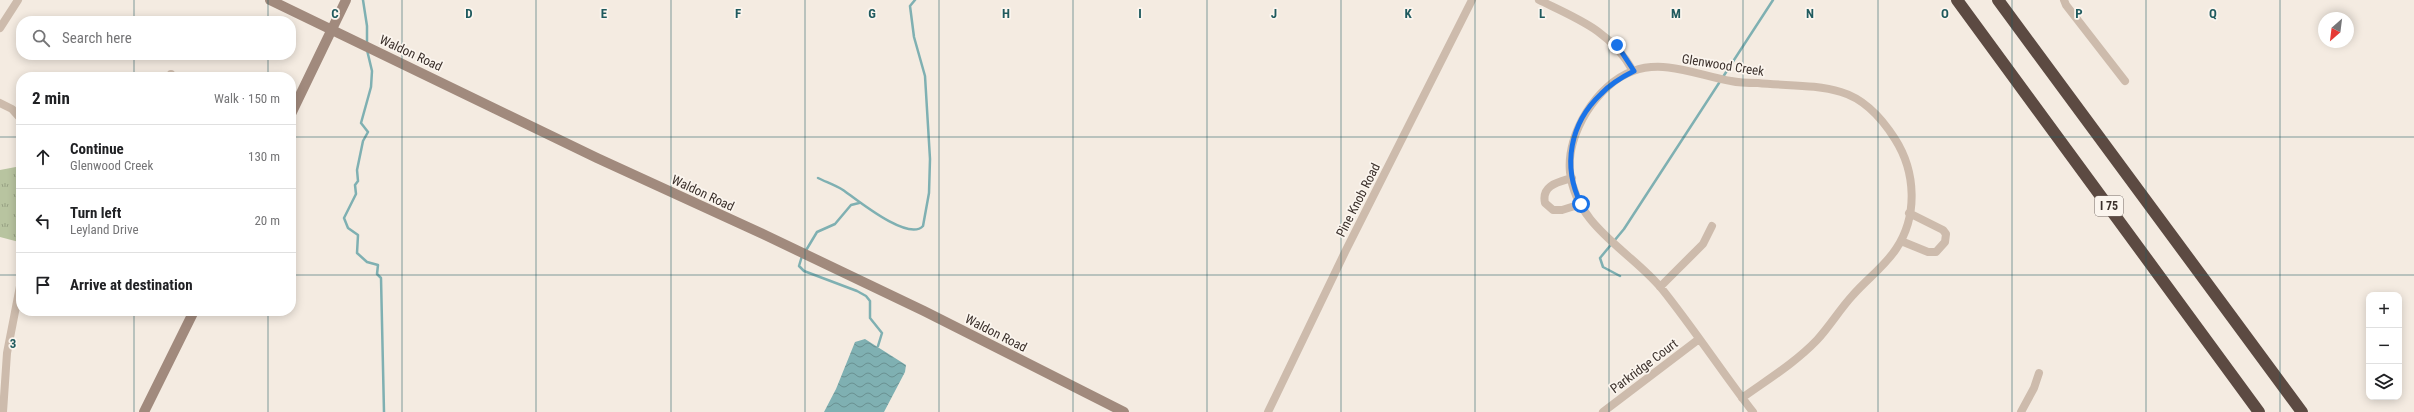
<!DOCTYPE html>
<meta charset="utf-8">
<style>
:root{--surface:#fff;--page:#f6f6f6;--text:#202124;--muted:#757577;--line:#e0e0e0}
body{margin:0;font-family:"Roboto Condensed",sans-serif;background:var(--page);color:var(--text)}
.controls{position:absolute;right:12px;bottom:12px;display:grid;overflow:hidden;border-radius:8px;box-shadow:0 2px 10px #0003}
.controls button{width:36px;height:36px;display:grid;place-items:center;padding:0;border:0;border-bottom:1px solid var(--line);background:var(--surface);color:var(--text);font:20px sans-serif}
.compass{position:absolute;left:2318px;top:12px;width:36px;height:36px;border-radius:50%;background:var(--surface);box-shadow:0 2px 10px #0003;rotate:208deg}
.stop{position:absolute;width:12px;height:12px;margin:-9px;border:3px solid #1a73e8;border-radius:50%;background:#fff}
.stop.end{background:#1a73e8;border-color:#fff;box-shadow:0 1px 4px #0008}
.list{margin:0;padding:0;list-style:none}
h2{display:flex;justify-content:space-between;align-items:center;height:52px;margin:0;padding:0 16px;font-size:17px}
h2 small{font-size:13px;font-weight:400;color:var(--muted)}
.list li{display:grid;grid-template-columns:26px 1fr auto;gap:12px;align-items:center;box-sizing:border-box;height:64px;padding:0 16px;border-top:1px solid var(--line)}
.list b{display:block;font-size:15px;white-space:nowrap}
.list p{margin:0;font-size:13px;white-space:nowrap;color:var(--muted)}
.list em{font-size:13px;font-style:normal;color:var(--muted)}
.icon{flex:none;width:22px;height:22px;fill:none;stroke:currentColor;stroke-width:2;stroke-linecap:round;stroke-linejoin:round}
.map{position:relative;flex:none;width:2414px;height:412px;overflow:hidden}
.search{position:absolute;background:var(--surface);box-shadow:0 2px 10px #0003;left:16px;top:16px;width:280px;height:44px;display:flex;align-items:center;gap:10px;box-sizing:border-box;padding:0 14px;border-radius:16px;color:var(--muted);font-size:15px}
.panel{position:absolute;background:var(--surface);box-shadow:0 2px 10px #0003;left:16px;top:72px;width:280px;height:244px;border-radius:16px}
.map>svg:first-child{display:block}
.grass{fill:url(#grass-tufts)}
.water{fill:url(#water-waves)}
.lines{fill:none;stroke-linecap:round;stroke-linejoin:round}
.stream{stroke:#7fb0b2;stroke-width:2.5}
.street{stroke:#cdbbac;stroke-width:8}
.secondary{stroke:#a18a7d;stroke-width:10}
.highway{stroke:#5c4a42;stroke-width:12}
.route{stroke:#1a73e8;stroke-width:5}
.grid{fill:none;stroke:#1f5a5e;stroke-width:1;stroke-opacity:0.55}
.labels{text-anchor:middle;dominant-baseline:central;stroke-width:3.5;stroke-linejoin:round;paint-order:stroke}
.shield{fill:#fbf5ee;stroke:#756b66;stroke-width:1}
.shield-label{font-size:12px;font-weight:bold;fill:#3b302b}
.street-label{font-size:13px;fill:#3b302b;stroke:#fbf5ee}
.grid-label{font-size:13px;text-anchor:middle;font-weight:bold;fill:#1f5a5e;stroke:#fbf5ee;stroke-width:3.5;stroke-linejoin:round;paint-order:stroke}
</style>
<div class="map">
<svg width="2414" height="412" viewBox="0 0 2414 412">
<defs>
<pattern id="grass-tufts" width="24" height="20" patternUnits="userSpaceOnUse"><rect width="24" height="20" fill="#b8c4a0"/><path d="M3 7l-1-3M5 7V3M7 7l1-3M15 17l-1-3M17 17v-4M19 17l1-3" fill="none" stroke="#97a083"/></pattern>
<pattern id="water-waves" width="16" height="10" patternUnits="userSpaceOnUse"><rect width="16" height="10" fill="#7fb0b2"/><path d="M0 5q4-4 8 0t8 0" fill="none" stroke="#699091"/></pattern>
</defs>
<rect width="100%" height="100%" fill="#f4ebe1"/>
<path class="grass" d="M21,166V233L19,242L0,237V170Z"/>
<path class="water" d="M865,339L906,365L905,372L884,412H824L836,389L855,342Z"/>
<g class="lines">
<path class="stream" d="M363,0L367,26V43
M367,50L372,71L371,87L361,123L368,132L363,141L357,170L358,181L355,185L356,194L344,218L348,228L358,235L357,253L367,262L378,265L377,274L381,278L384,412
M818,178C826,182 835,185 843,190C856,199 908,242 923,226L929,193L930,159L925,76L914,37L910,6L915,0
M805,252L817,232L835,224L851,205L859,203
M802,256L799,266L804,271L857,291L866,296L870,301V318L882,333L878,346
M1620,276L1603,267L1600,258L1624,229L1773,0"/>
<path class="street" d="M1539,0C1578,19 1611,31 1633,71
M2064,0L2066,5L2125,81
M0,28L18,0
M171,74V77
M0,103L12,109L21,119
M1572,178C1559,182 1541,185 1545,203L1553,210H1562L1581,204
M1901,241L1928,252H1936L1945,242L1946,234L1943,230L1909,213
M1660,287L1703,244L1712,226
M1742,398C1767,380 1795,363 1817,340C1830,326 1840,309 1853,295C1867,279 1885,266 1896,249C1918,216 1916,172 1895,139C1883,120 1865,99 1841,92C1815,84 1785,86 1758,83C1749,83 1740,83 1731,81C1700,76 1665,59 1633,71C1597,84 1566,134 1570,172C1576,227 1631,251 1662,289C1694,329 1722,372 1753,412
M3,412L7,353L21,281
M1268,412L1346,250L1472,0
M1603,412L1699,339
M2021,412L2034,388L2039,373"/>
<path class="secondary" d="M270,0L597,158L765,235L924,311L1124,412
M291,114L346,0
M144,412L194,311"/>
<path class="highway" d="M1957,0L2259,412
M1998,0L2302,412"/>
</g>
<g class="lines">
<path class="route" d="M1581,204C1562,166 1570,123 1601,94C1610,84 1622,77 1634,71L1617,45"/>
</g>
<path class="grid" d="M134,0V21M268,0V21M402,0V412M536,0V412M671,0V412M805,0V412M939,0V412M1073,0V412M1207,0V412M1341,0V412M1475,0V412M1609,0V412M1743,0V412M1878,0V412M2012,0V412M2146,0V412M2280,0V412M134,55V77M268,55V77M0,137H21M291,137H2414M0,275H21M291,275H2414M134,311V412M268,311V412"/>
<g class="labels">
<rect class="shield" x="2095" y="196" width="28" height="20" rx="3"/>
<g class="shield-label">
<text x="2109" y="206">I 75</text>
</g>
<g class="street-label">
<text transform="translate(411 53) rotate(25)">Waldon Road</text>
<text transform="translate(1723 65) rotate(9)">Glenwood Creek</text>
<text transform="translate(703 193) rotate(25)">Waldon Road</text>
<text transform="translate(1358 200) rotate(-63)">Pine Knob Road</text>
<text transform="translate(996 333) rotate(27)">Waldon Road</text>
<text transform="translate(1644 366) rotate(-37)">Parkridge Court</text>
</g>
</g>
<g class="grid-label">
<text x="335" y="18">C</text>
<text x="469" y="18">D</text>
<text x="604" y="18">E</text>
<text x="738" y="18">F</text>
<text x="872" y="18">G</text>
<text x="1006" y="18">H</text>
<text x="1140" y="18">I</text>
<text x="1274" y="18">J</text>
<text x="1408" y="18">K</text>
<text x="1542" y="18">L</text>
<text x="1676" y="18">M</text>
<text x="1810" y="18">N</text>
<text x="1945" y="18">O</text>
<text x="2079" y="18">P</text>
<text x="2213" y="18">Q</text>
<text x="13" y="348">3</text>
</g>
</svg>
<div class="controls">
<button>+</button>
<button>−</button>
<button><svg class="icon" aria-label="layers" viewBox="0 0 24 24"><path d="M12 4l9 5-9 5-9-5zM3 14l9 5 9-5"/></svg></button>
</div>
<svg class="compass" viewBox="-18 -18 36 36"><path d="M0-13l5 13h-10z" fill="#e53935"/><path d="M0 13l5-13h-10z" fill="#757577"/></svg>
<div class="stop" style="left:1581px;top:204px"></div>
<div class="stop end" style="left:1617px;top:45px"></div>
<div class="search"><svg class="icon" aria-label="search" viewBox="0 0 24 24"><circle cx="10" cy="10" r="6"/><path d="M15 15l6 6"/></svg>Search here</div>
<section class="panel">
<h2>2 min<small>Walk · 150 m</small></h2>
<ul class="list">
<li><svg class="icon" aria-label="ahead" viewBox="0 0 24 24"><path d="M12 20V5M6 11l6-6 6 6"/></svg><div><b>Continue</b><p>Glenwood Creek</p></div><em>130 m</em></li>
<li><svg class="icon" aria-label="left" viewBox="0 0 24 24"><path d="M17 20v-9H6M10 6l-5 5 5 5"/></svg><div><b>Turn left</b><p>Leyland Drive</p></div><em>20 m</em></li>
<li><svg class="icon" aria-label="arrive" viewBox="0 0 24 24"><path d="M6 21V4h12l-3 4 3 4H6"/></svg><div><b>Arrive at destination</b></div></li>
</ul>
</section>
</div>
